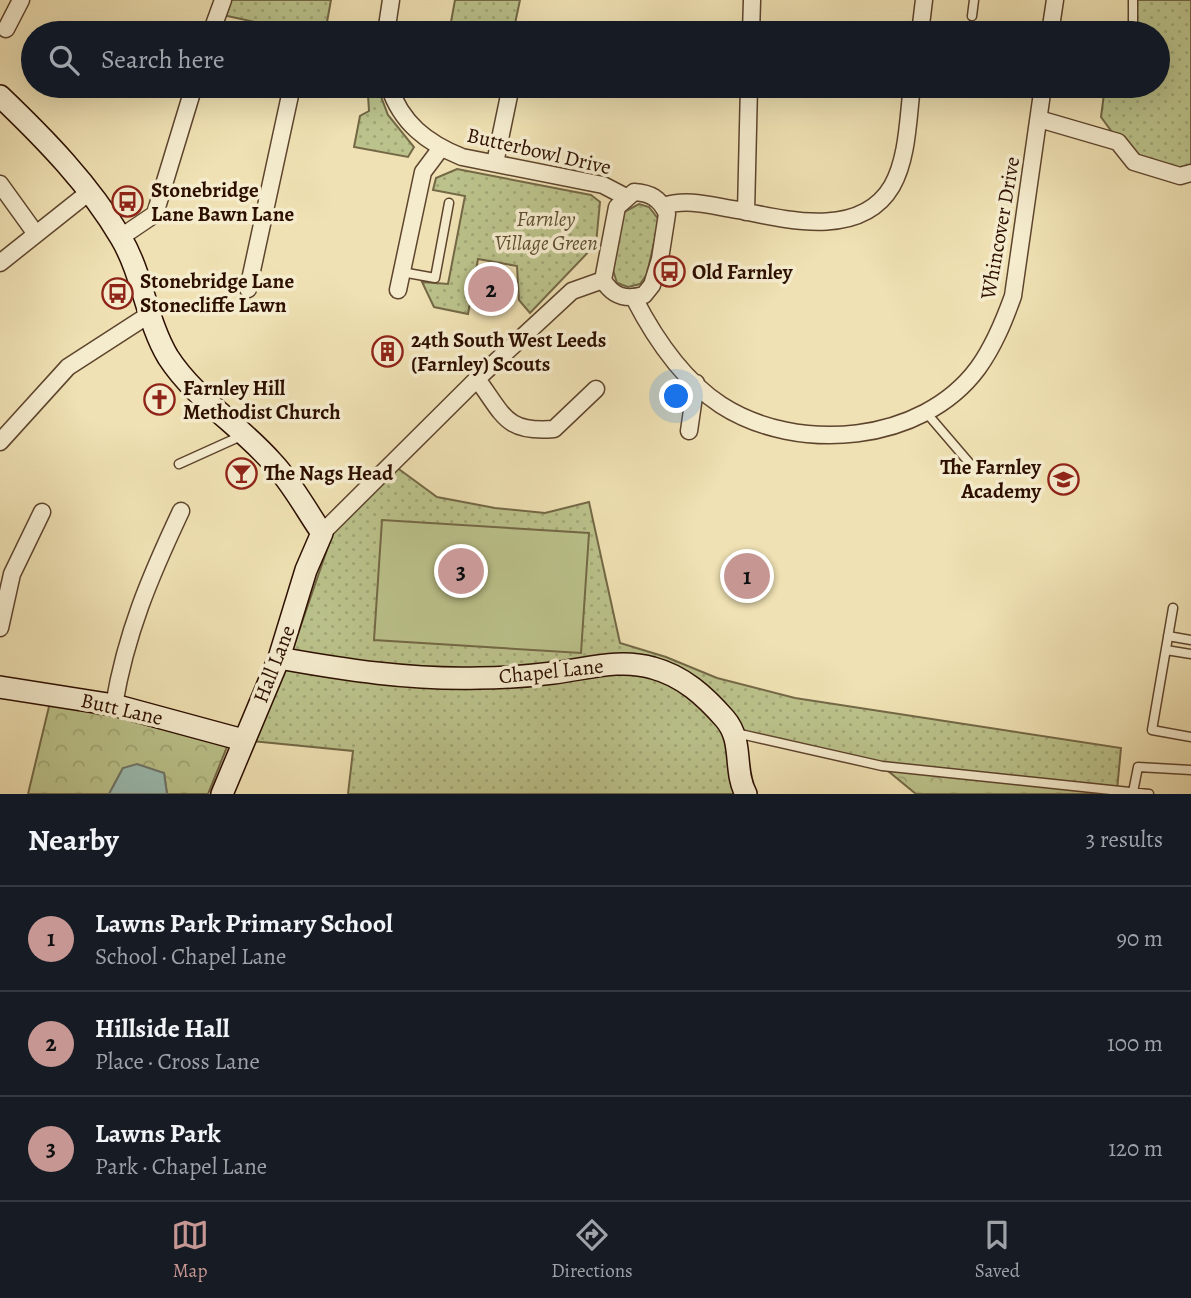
<!DOCTYPE html>
<meta charset="utf-8">
<style>
:root{--surface:#171b24;--page:#242831;--text:#f1f3f6;--muted:#9ea1a6;--line:#363941;--accent:#c59692}
body{margin:0;font-family:Alegreya,serif;background:var(--page);color:var(--text)}
.you{position:absolute;left:677px;top:397px;width:24px;height:24px;margin:-18px;border:5px solid #fff;border-radius:50%;background:#1a73e8;box-shadow:0 0 0 10px #1a73e833}
.badge{display:grid;place-items:center;width:46px;height:46px;border-radius:50%;background:var(--accent);color:#111;font-size:23px;font-weight:700}
.pin{position:absolute;translate:-50% -50%;border:4px solid #fff;box-shadow:0 2px 7px #0006}
.list{margin:0;padding:0;list-style:none}
h2{display:flex;justify-content:space-between;align-items:center;height:91px;margin:0;padding:0 28px;font-size:30px}
h2 small{font-size:23px;font-weight:400;color:var(--muted)}
.list li{display:grid;grid-template-columns:46px 1fr auto;gap:21px;align-items:center;box-sizing:border-box;height:105px;padding:0 28px;border-top:2px solid var(--line)}
.list b{display:block;font-size:26px;white-space:nowrap}
.list p{margin:0;font-size:23px;white-space:nowrap;color:var(--muted)}
.list em{font-size:23px;font-style:normal;color:var(--muted)}
.icon{flex:none;width:38px;height:38px;fill:none;stroke:currentColor;stroke-width:2;stroke-linecap:round;stroke-linejoin:round}
.map{position:relative;flex:none;width:1191px;height:794px;overflow:hidden}
.search{position:absolute;background:var(--surface);box-shadow:0 7px 28px #0002;left:21px;right:21px;top:21px;height:77px;display:flex;align-items:center;gap:18px;box-sizing:border-box;padding:0 24px;border-radius:38px;color:var(--muted);font-size:26px}
.sheet{height:406px;background:var(--surface)}
nav{display:flex;justify-content:space-around;align-items:center;box-sizing:border-box;height:98px;border-top:2px solid var(--line);background:var(--surface);font-size:19px;color:var(--muted)}
nav a{display:grid;justify-items:center;gap:4px}
nav .on{color:var(--accent)}
.map>svg:first-child{display:block}
.grass{fill:url(#grass-dots);stroke:#746846;stroke-width:2}
.forest{fill:url(#forest-crowns);stroke:#746846;stroke-width:2}
.pitch{fill:#bbc28b;stroke:#746846;stroke-width:2}
.water{fill:#9bbcb2;stroke:#6f776b;stroke-width:2}
.lines{fill:none;stroke-linecap:round;stroke-linejoin:round}
.lane-casing{stroke:#5e442d;stroke-width:11}
.street-casing{stroke:#5e442d;stroke-width:19}
.secondary-casing{stroke:#2d0f00;stroke-width:24}
.lane{stroke:#f5ecce;stroke-width:8}
.street{stroke:#f5ecce;stroke-width:16}
.secondary{stroke:#f5ecce;stroke-width:21}
.labels{text-anchor:middle;dominant-baseline:central;stroke-width:7;stroke-linejoin:round;paint-order:stroke}
.street-label{font-size:21px;fill:#2d0f00;stroke:#f5ecce}
.poi-label{font-size:21px;font-weight:bold;fill:#2d0f00;stroke:#f5ecce;text-anchor:start}
.park-label{font-size:21px;font-style:italic;fill:#5f4e31;stroke:#f5ecce}
</style>
<div class="map">
<svg width="1191" height="794" viewBox="0 0 1191 794">
<defs>
<pattern id="grass-dots" width="8" height="8" patternUnits="userSpaceOnUse" patternTransform="scale(1.75)"><rect width="8" height="8" fill="#bbc28b"/><path d="M2 2h.1M6 6h.1" fill="none" stroke="#a1a676" stroke-width="1.8" stroke-linecap="round"/></pattern>
<pattern id="forest-crowns" width="20" height="18" patternUnits="userSpaceOnUse" patternTransform="scale(1.75)"><rect width="20" height="18" fill="#bbc28b"/><path d="M2 6a3 3 0 1 1 6 0M12 15a3 3 0 1 1 6 0" fill="none" stroke="#a1a676"/></pattern>
</defs>
<rect width="100%" height="100%" fill="#efe1b3"/>
<filter id="stains"><feTurbulence type="fractalNoise" baseFrequency=".00286" numOctaves="4"/><feColorMatrix values="0 0 0 0 .2 0 0 0 0 .09 0 0 0 0 .02 0 0 0 .5 -.17"/></filter>
<radialGradient id="worn" r=".72"><stop offset=".6" stop-color="#630" stop-opacity="0"/><stop offset="1" stop-color="#630" stop-opacity=".3"/></radialGradient>
<path class="grass" d="M223,0H331L325,33H282L283,28L218,14Z
M455,0H520L513,33H449Z
M1133,0H1191V173L1134,162L1101,117L1105,86H1158V33H1133Z
M349,86H377L388,115L414,147L408,157L354,147L360,116L369,111L368,95L363,87Z
M457,169L591,195L600,202L596,244L530,313L519,300L517,266L478,259L468,314L434,307L422,282L448,284L465,196L433,190L436,178Z
M639,204L649,207L659,220L647,274L640,284L628,287L617,283L613,270L624,212Z
M392,464L437,497L495,508L545,513L589,502L620,643L666,657L717,678L795,698L1121,748L1117,790L882,766L736,733L746,794H348L353,751L252,741L289,660L330,541L322,533Z"/>
<path class="forest" d="M52,694L231,737L208,794H167L164,773L123,768L109,794H28Z
M882,766L1117,790L1153,794H916Z"/>
<path class="pitch" d="M382,520L589,533L581,653L374,640Z"/>
<path class="water" d="M137,764L164,773L167,794H109L123,768Z"/>
<g class="lines">
<defs>
<path id="lane" d="M972,16L974,0
M1133,33V0
M402,272L435,278L449,203
M924,410L972,466
M179,464L241,436
M1173,608L1152,730L1191,737
M1168,636L1191,640
M1166,650L1191,654
M736,733L882,766L1149,794
M1133,792L1138,767L1191,770"/>
<path id="street" d="M6,29L21,0
M211,33L223,0
M386,33L391,0
M751,33L752,0
M920,33L924,0
M1050,33L1055,0
M389,86C401,123 427,143 462,157L603,185L626,197
M1039,119L1118,142L1134,162L1180,176L1191,173
M495,163L511,86
M0,184L36,234
M634,192C650,193 660,198 667,214L660,259L652,285L644,295C626,300 613,297 603,280L617,207Z
M663,206C688,198 712,206 738,210C787,220 861,239 892,186C908,158 908,117 912,86
M746,212L749,86
M121,237L155,214L194,86
M0,263L88,193
M248,289L292,86
M398,290L423,172L441,148
M634,298C654,337 683,380 721,405C797,454 922,444 978,368C994,346 1004,321 1013,296L1043,86
M477,379C504,415 505,433 554,429L596,389
M689,431L696,383
M0,442L68,367L150,314
M322,533L477,379L572,291L603,280
M0,628L12,574L42,512
M114,705C126,633 150,577 181,511"/>
<path id="secondary" d="M0,96C44,138 90,185 121,238C143,275 146,320 168,357C195,399 240,425 273,463C292,483 306,510 322,533L306,570L279,658L222,794
M279,658C345,670 412,680 479,678C504,678 529,676 553,673C587,669 620,658 653,668C683,676 705,696 725,719C744,741 733,770 746,794
M0,687L114,705L243,740"/>
</defs>
<use href="#lane" class="lane-casing"/>
<use href="#street" class="street-casing"/>
<use href="#secondary" class="secondary-casing"/>
<use href="#lane" class="lane"/>
<use href="#street" class="street"/>
<use href="#secondary" class="secondary"/>
</g>
<defs>
<symbol id="bus-ring" viewBox="-11 -11 22 22"><circle r="9.5" fill="#f5ecce" stroke="#8f2418" stroke-width="1.5"/><path d="M-5-6H5V4H4V6H2V4H-2V6H-4V4H-5ZM-3.5-4V0h7V-4ZM-3.5 1.2v1.5H-2V1.2ZM2 1.2v1.5H3.5V1.2Z" fill="#8f2418"/></symbol>
<symbol id="building-ring" viewBox="-11 -11 22 22"><circle r="9.5" fill="#f5ecce" stroke="#8f2418" stroke-width="1.5"/><path d="M-4-6H4V6H1V3H-1V6H-4ZM-2.5-4.3h1.7v1.8h-1.7ZM.8-4.3h1.7v1.8H.8ZM-2.5-1h1.7V.8h-1.7ZM.8-1h1.7V.8H.8Z" fill="#8f2418"/></symbol>
<symbol id="church-ring" viewBox="-11 -11 22 22"><circle r="9.5" fill="#f5ecce" stroke="#8f2418" stroke-width="1.5"/><path d="M-1.2-6h2.4v3.5h3.3v2.4h-3.3V6h-2.4V-.1h-3.3v-2.4h3.3Z" fill="#8f2418"/></symbol>
<symbol id="bar-ring" viewBox="-11 -11 22 22"><circle r="9.5" fill="#f5ecce" stroke="#8f2418" stroke-width="1.5"/><path d="M-6-5H6L.8 .8V4.5H3.5V6h-7V4.5H-.8V.8Z" fill="#8f2418"/></symbol>
<symbol id="school-ring" viewBox="-11 -11 22 22"><circle r="9.5" fill="#f5ecce" stroke="#8f2418" stroke-width="1.5"/><path d="M0-5L7-2L0 1L-7-2ZM-4 1L0 2.5L4 1V4Q0 6-4 4Z" fill="#8f2418"/></symbol>
</defs>
<g fill-rule="evenodd">
<use href="#bus-ring" x="110" y="184" width="35" height="35"/>
<use href="#bus-ring" x="652" y="254" width="35" height="35"/>
<use href="#bus-ring" x="100" y="276" width="35" height="35"/>
<use href="#building-ring" x="370" y="334" width="35" height="35"/>
<use href="#church-ring" x="142" y="382" width="35" height="35"/>
<use href="#bar-ring" x="224" y="456" width="35" height="35"/>
<use href="#school-ring" x="1046" y="462" width="35" height="35"/>
</g>
<g class="labels">
<g class="street-label">
<text transform="translate(539 151) rotate(13)">Butterbowl Drive</text>
<text transform="translate(1000 228) rotate(-80)">Whincover Drive</text>
<text transform="translate(274 664) rotate(-69)">Hall Lane</text>
<text transform="translate(551 671) rotate(-6)">Chapel Lane</text>
<text transform="translate(122 709) rotate(13)">Butt Lane</text>
</g>
<g class="poi-label">
<text x="151" y="190">Stonebridge<tspan x="151" dy="24">Lane Bawn Lane</tspan></text>
<text x="692" y="272">Old Farnley</text>
<text x="140" y="281">Stonebridge Lane<tspan x="140" dy="24">Stonecliffe Lawn</tspan></text>
<text x="411" y="340">24th South West Leeds<tspan x="411" dy="24">(Farnley) Scouts</tspan></text>
<text x="183" y="388">Farnley Hill<tspan x="183" dy="24">Methodist Church</tspan></text>
<text x="1041" y="467" text-anchor="end">The Farnley<tspan x="1041" dy="24">Academy</tspan></text>
<text x="264" y="473">The Nags Head</text>
</g>
<g class="park-label">
<text x="546" y="219">Farnley<tspan x="546" dy="24">Village Green</tspan></text>
</g>
</g>
<rect width="100%" height="100%" filter="url(#stains)"/>
<rect width="100%" height="100%" fill="url(#worn)"/>
</svg>
<div class="you"></div>
<div class="pin badge" style="left:747px;top:576px">1</div>
<div class="pin badge" style="left:491px;top:289px">2</div>
<div class="pin badge" style="left:461px;top:571px">3</div>
<div class="search"><svg class="icon" aria-label="search" viewBox="0 0 24 24"><circle cx="10" cy="10" r="6"/><path d="M15 15l6 6"/></svg>Search here</div>
</div>
<section class="sheet">
<h2>Nearby<small>3 results</small></h2>
<ul class="list">
<li><span class="badge">1</span><div><b>Lawns Park Primary School</b><p>School · Chapel Lane</p></div><em>90 m</em></li>
<li><span class="badge">2</span><div><b>Hillside Hall</b><p>Place · Cross Lane</p></div><em>100 m</em></li>
<li><span class="badge">3</span><div><b>Lawns Park</b><p>Park · Chapel Lane</p></div><em>120 m</em></li>
</ul>
</section>
<nav>
<a class="on"><svg class="icon" aria-label="map" viewBox="0 0 24 24"><path d="M3 6l6-2 6 2 6-2v14l-6 2-6-2-6 2zM9 4v14M15 6v14"/></svg>Map</a>
<a><svg class="icon" aria-label="directions" viewBox="0 0 24 24"><path d="M12 3l9 9-9 9-9-9zM9 14v-3h6M13 9l2 2-2 2"/></svg>Directions</a>
<a><svg class="icon" aria-label="saved" viewBox="0 0 24 24"><path d="M7 4h10v16l-5-4-5 4z"/></svg>Saved</a>
</nav>
